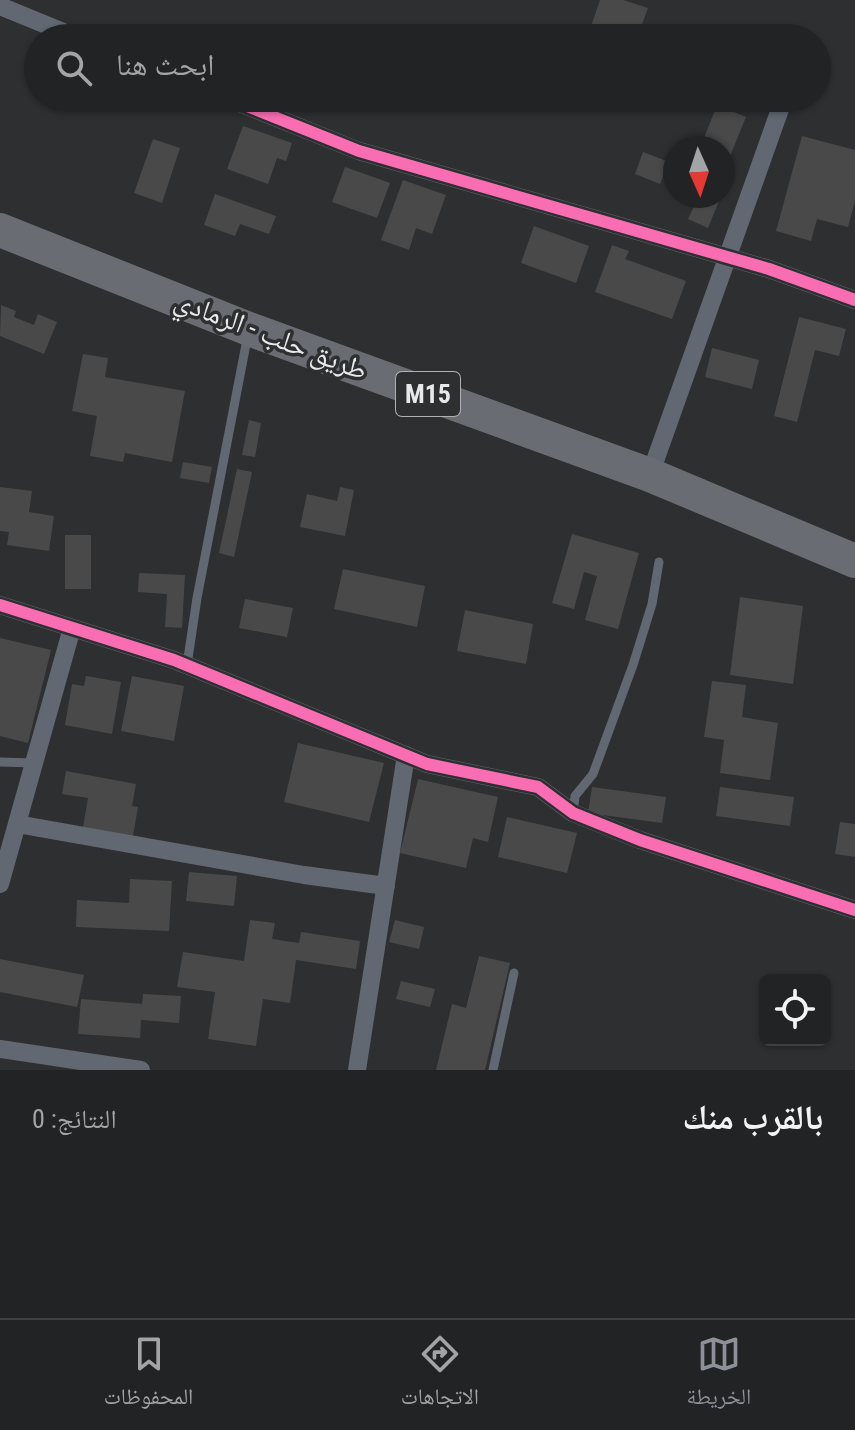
<!DOCTYPE html>
<html lang="ar">
<meta charset="utf-8">
<style>
:root{--surface:#222324;--page:#2e2f31;--text:#f1f3f6;--muted:#a2a4a6;--line:#3f4041;--accent:#8c9099}
body{margin:0;font-family:"Roboto Condensed","Noto Naskh Arabic",sans-serif;background:var(--page);color:var(--text);direction:rtl}
.controls{position:absolute;right:24px;bottom:24px;display:grid;overflow:hidden;border-radius:12px;box-shadow:0 2px 6px #0004}
.controls button{width:72px;height:72px;display:grid;place-items:center;padding:0;border:0;border-bottom:2px solid var(--line);background:var(--surface);color:var(--text);font:40px sans-serif}
.compass{position:absolute;left:663px;top:136px;width:72px;height:72px;border-radius:50%;background:var(--surface);box-shadow:0 2px 6px #0004;rotate:177deg}
.list{margin:0;padding:0;list-style:none}
h2{display:flex;justify-content:space-between;align-items:center;height:104px;margin:0;padding:0 32px;font-size:34px}
h2 small{font-size:26px;font-weight:400;color:var(--muted)}
.icon{flex:none;width:44px;height:44px;fill:none;stroke:currentColor;stroke-width:2;stroke-linecap:round;stroke-linejoin:round}
.map{position:relative;flex:none;width:855px;height:1070px;overflow:hidden;direction:ltr}
.search{position:absolute;background:var(--surface);box-shadow:0 2px 6px #0004;left:24px;right:24px;top:24px;height:88px;display:flex;align-items:center;gap:20px;box-sizing:border-box;padding:0 28px;border-radius:44px;color:var(--muted);font-size:30px}
.sheet{height:248px;background:var(--surface)}
nav{display:flex;justify-content:space-around;align-items:center;box-sizing:border-box;height:112px;border-top:2px solid var(--line);background:var(--surface);font-size:22px;color:var(--muted)}
nav a{display:grid;justify-items:center;gap:4px}
nav .on{color:var(--accent)}
.map>svg:first-child{display:block}
.building{fill:#49494a}
.lines{fill:none;stroke-linecap:round;stroke-linejoin:round}
.lane{stroke:#616871;stroke-width:9}
.street{stroke:#616871;stroke-width:18}
.highway{stroke:#696d73;stroke-width:34}
.cycleway-casing{stroke:#2d2f31;stroke-width:17}
.cycleway{stroke:#f96db3;stroke-width:12}
.labels{text-anchor:middle;dominant-baseline:central;stroke-width:7;stroke-linejoin:round;paint-order:stroke}
.shield{fill:#2d2f31;stroke:#b0b1b3;stroke-width:2}
.shield-label{font-size:26px;font-weight:bold;fill:#e8e9eb}
.street-label{font-size:28px;fill:#e8e9eb;stroke:#2d2f31}
</style>
<div class="map">
<svg width="855" height="1070" viewBox="0 0 855 1070">
<rect width="100%" height="100%" fill="#2e2f30"/>
<path class="building" d="M600,0H623L648,8L637,38H587Z
M659,30L714,34L713,38H658Z
M717,105L746,117L726,166L723,165V148H700Z
M243,126L292,143L286,161L277,158L268,184L227,169Z
M802,136L855,150V201L848,227L817,219L811,241L776,231Z
M153,139L180,148L162,203L134,193Z
M643,152L669,162L660,184L635,174Z
M345,167L390,183L377,218L332,202Z
M403,180L446,195L432,234L416,228L409,250L381,240Z
M215,194L276,216L269,234L240,224L235,236L204,225Z
M699,196H721L708,228L688,219Z
M534,226L589,246L576,283L521,263Z
M612,245L629,251L625,259L686,281L672,319L595,292Z
M1,305L16,311L14,317L34,325L38,314L57,322L44,354L0,336Z
M799,317L846,329L839,356L815,350L797,422L774,416Z
M712,348L759,360L752,389L705,377Z
M83,354L108,358L105,377L185,391L172,462L125,453L123,462L90,456L97,416L72,411Z
M249,420L261,423L255,457L242,455Z
M183,462L212,467L209,483L180,478Z
M237,469L252,472L234,557L219,553Z
M0,487L32,491L29,512L54,516L49,551L7,545L9,532L0,531Z
M340,487L354,490L345,536L300,527L307,494L337,501Z
M572,534L639,553L618,629L585,620L597,576L584,572L574,609L552,603Z
M65,535H91V589H65Z
M343,569L425,586L417,627L334,609Z
M139,573L185,575L182,628L165,627L167,594L138,592Z
M740,597L803,606L793,684L730,675Z
M245,599L293,608L287,637L239,628Z
M465,610L533,624L526,664L457,651Z
M0,638L51,650L28,743L0,736Z
M86,676L121,682L112,734L65,725L72,684L84,686Z
M132,676L184,686L174,741L121,731Z
M712,681L746,685L742,717L778,723L770,780L720,773L724,740L704,737Z
M298,743L384,763L369,822L284,802Z
M66,771L136,784L132,806L138,807L133,836L83,827L88,798L62,794Z
M418,779L498,797L488,842L473,838L466,868L400,853Z
M592,787L666,797L662,823L588,813Z
M720,787L794,797L790,826L716,816Z
M507,817L577,833L567,873L498,857Z
M840,822L855,824V857L835,854Z
M189,872L237,876L234,906L186,901Z
M130,879L172,881L169,931L76,927L77,900L129,903Z
M250,920L275,923L272,939L299,943L301,932L360,941L356,969L296,960L290,1003L263,999L256,1046L208,1039L215,992L177,987L183,952L244,961Z
M395,920L424,927L419,949L389,942Z
M479,956L510,963L485,1070H436L452,1004L466,1008Z
M0,959L84,975L77,1007L0,992Z
M401,981L435,989L430,1007L396,999Z
M143,994L181,996L179,1023L141,1020L140,1038L78,1034L81,999L142,1004Z"/>
<g class="lines">
<path class="lane" d="M187,665L197,598L248,334
M0,762L34,763
M573,813L575,796L593,774L633,665L652,604L659,562
M493,1070L514,973"/>
<path class="street" d="M0,6L78,38
M227,98L359,151L769,269L855,300
M650,475L784,98
M0,605L174,660L427,764L538,787L573,813L640,840L855,910
M17,824L304,875L386,886
M0,884L72,628
M0,1049L141,1070
M357,1070L406,755"/>
<path class="highway" d="M0,230L249,329L650,475L855,561"/>
<defs>
<path id="cycleway" d="M227,98L359,151L769,269L855,300
M0,605L174,660L427,764L538,787L573,813L640,840L855,910"/>
</defs>
<use href="#cycleway" class="cycleway-casing"/>
<use href="#cycleway" class="cycleway"/>
</g>
<g class="labels">
<rect class="shield" x="396" y="372" width="64" height="44" rx="6"/>
<g class="shield-label">
<text x="428" y="394">M15</text>
</g>
<g class="street-label">
<text transform="translate(271 335) rotate(21)">طريق حلب - الرمادي</text>
</g>
</g>
</svg>
<div class="controls">
<button><svg class="icon" aria-label="locate" viewBox="0 0 24 24"><circle cx="12" cy="12" r="6"/><path d="M12 2v4M12 18v4M2 12h4M18 12h4"/></svg></button>
</div>
<svg class="compass" viewBox="-18 -18 36 36"><path d="M0-13l5 13h-10z" fill="#e53935"/><path d="M0 13l5-13h-10z" fill="#a2a4a6"/></svg>
<div class="search"><svg class="icon" aria-label="search" viewBox="0 0 24 24"><circle cx="10" cy="10" r="6"/><path d="M15 15l6 6"/></svg>ابحث هنا</div>
</div>
<section class="sheet">
<h2>بالقرب منك<small>النتائج: 0</small></h2>
<ul class="list">
</ul>
</section>
<nav>
<a class="on"><svg class="icon" aria-label="map" viewBox="0 0 24 24"><path d="M3 6l6-2 6 2 6-2v14l-6 2-6-2-6 2zM9 4v14M15 6v14"/></svg>الخريطة</a>
<a><svg class="icon" aria-label="directions" viewBox="0 0 24 24"><path d="M12 3l9 9-9 9-9-9zM9 14v-3h6M13 9l2 2-2 2"/></svg>الاتجاهات</a>
<a><svg class="icon" aria-label="saved" viewBox="0 0 24 24"><path d="M7 4h10v16l-5-4-5 4z"/></svg>المحفوظات</a>
</nav>
